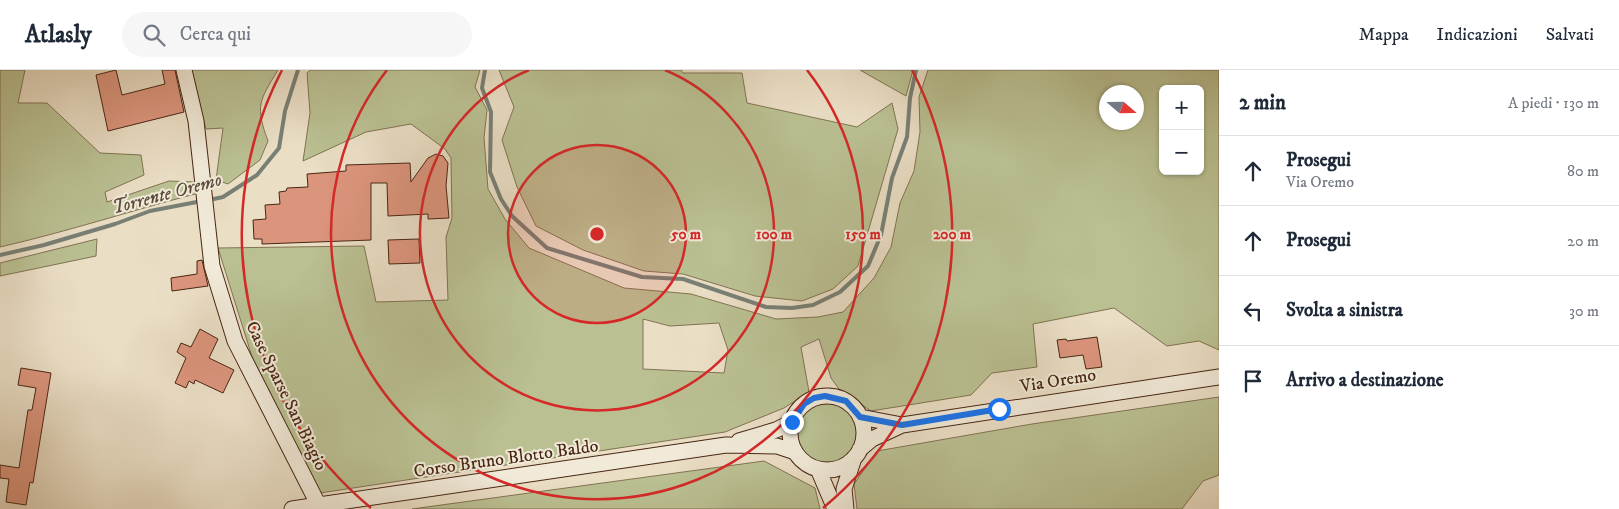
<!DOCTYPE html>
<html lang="it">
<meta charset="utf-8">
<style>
:root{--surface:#fff;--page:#f6f6f7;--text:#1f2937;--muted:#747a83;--line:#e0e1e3}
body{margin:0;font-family:"IM FELL DW Pica",serif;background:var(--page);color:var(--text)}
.controls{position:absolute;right:15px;top:15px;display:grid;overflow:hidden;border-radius:8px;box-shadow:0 1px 4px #0004}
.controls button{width:45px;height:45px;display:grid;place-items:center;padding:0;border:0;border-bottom:1px solid var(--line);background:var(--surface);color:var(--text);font:25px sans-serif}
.compass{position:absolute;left:1099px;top:15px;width:45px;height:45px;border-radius:50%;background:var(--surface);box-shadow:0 1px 4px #0004;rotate:110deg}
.stop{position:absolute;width:15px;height:15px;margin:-11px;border:4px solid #1a73e8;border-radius:50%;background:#fff}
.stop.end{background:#1a73e8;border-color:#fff;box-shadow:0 1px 5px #0008}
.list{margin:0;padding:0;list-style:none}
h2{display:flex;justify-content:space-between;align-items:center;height:65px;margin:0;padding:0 20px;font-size:21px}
h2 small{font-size:16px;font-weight:400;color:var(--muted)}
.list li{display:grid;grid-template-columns:32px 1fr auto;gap:15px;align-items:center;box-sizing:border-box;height:70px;padding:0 20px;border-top:1px solid var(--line)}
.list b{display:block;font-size:19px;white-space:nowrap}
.list p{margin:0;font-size:16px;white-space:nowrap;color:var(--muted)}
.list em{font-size:16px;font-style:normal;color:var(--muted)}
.icon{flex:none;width:28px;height:28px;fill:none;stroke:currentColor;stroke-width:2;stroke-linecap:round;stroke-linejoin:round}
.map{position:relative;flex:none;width:1219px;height:439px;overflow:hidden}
header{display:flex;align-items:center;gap:30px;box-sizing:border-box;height:70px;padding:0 25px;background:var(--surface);border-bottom:1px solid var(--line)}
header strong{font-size:24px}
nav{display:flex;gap:28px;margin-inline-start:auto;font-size:18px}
.search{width:350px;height:45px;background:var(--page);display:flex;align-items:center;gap:12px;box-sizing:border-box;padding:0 18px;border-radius:28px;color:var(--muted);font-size:19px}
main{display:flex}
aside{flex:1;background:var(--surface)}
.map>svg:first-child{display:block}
.green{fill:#bac092;stroke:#817352;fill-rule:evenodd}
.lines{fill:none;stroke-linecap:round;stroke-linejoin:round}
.stream{stroke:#788075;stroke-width:4}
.building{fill:#dc957d;stroke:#482613}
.secondary-casing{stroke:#482613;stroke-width:17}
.secondary{stroke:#f1ead9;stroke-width:15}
.route{stroke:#1a73e8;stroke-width:6}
.ring{fill:none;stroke:#d62828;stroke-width:2.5}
.labels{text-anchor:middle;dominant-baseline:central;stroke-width:4;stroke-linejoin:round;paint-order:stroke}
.street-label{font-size:18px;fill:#482613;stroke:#f1ead9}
.water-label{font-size:19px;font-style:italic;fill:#5c4c3c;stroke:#f1ead9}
.centre{fill:#d62828;stroke:#f1ead9;stroke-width:2.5}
.ring-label{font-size:15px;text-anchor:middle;font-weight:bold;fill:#d62828;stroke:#f1ead9;stroke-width:4;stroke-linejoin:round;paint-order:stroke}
</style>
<header>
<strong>Atlasly</strong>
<div class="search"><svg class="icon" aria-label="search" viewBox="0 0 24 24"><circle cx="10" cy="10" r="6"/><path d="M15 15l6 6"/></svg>Cerca qui</div>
<nav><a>Mappa</a><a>Indicazioni</a><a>Salvati</a></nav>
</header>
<main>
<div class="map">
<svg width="1219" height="439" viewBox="0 0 1219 439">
<rect width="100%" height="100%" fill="#eadec5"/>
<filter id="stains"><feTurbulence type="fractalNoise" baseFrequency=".004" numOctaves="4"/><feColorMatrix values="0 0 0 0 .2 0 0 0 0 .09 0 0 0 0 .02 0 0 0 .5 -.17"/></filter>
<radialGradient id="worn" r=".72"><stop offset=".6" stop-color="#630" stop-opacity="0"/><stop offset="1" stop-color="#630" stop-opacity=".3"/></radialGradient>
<path class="green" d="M0,0H25L18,33H47L100,83L141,85L144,105L105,122L107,132L169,111L195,112V124C130,141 66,162 0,177Z
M190,0H278C259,31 255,36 268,71L260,90L228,114L216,110L223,58L206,59Z
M310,0H480L475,17L487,40L484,68L488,119L505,149L529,178L624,218L691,224L776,249L818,247L843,242L874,208L891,177L900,133L914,101L920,62L919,27L928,0H1219V280L1199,271L1167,276L1114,238L1033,254L1037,297L992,303L971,325L871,341L839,319L831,308L819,269L801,277L809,322L784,338L725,362L320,423L254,293L218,178L364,176L376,232L448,230L446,167L452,148L451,88L445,79L411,54L366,62L303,91L310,43L307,3ZM1163,19H1200V101H1163ZM1106,22H1136V52H1106ZM643,249L670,256L719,253L728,280L724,303L643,299Z
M499,0H681L683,3H742L747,33L857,57L892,33L898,59L858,196L833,219L802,231L755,226L683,204L644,201L583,180L536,156L517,117L502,70L514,37Z
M860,0H913L906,26Z
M97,169L96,186L0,206V193Z
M1219,327V405L1203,411L1182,439H857L854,414L877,381L1032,354Z
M797 363a30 30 0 1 1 60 0a30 30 0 1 1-60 0Z
M764,391L815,418L820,439H412Z"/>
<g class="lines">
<path class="stream" d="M485,0L482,18L491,42L490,102L501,129L512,146L547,178L642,207L683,209L766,237L792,238L813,235L840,222L868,196L881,165L892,108L907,67L910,28L916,0
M209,130L223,127L257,105L279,78L285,41L298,0
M0,185L44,175L115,154L150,141L202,131"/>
</g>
<path class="building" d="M116,0L122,25L165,14L162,0H175L184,42L108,61L96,5Z
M436,84L443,86L448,93L446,116L449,148L428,149V144L388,146L387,113H371V170L262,174V169H254L253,150L266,149L265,135L280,134L279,122L286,121L287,118L308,117L307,104L346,101V95L410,93L411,112L428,88Z
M419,169L420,193L389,194L388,170Z
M202,190L208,216L172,221L171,208L197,204V191Z
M200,259L218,269L209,288L234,300L223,323L195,310L194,314L189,311L186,318L175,313L186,288L177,282L181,273L191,277Z
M1097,267L1102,297L1086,299L1083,285L1060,288L1057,270L1066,269L1067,271Z
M21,298L51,303L33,413L30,412L26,435L6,432L9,409L0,408V395L19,398L28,340H32L36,318L18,315Z"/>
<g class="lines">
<defs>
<path id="secondary" d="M184,0L196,51L212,196L235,271L319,436
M790 363a37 37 0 1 1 74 0a37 37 0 1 1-74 0Z
M860,347L902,355
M739,371L776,360L792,352
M860,379L872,369L902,355L1219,307
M818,399L835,439
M292,439L726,375L777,376L795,382
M846,439L844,419L854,388"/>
</defs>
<use href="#secondary" class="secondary-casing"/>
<use href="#secondary" class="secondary"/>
</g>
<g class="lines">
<path class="route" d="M792,352L804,334L814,328L825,326L846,331L860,347L902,355L999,339"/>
</g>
<circle cx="597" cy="164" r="89" fill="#d62828" fill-opacity=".12"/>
<g class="ring">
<circle cx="597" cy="164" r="89"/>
<path d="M665 0A177 177 0 1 1 529 0"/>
<path d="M807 0A266 266 0 1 1 387 0"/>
<path d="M371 438A355 355 0 0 1 282 0M912 0A355 355 0 0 1 823 438"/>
</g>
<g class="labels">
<g class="street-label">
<text transform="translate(1058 311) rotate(-9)">Via Oremo</text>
<text transform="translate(286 326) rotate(64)">Case Sparse San Biagio</text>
<text transform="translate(506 389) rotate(-8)">Corso Bruno Blotto Baldo</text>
</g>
<g class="water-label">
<text transform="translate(167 124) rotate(-15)">Torrente Oremo</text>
</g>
</g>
<circle cx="597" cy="164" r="8" class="centre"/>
<g class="ring-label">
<text x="686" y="169">50 m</text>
<text x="774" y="169">100 m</text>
<text x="863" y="169">150 m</text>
<text x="952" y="169">200 m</text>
</g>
<rect width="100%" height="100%" filter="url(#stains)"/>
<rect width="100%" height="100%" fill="url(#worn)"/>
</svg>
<div class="controls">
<button>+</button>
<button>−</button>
</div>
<svg class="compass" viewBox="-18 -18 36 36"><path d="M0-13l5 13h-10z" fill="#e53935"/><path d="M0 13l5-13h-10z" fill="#747a83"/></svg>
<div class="stop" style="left:999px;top:339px"></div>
<div class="stop end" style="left:792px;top:352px"></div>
</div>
<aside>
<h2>2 min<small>A piedi · 130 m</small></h2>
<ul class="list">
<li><svg class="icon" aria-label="ahead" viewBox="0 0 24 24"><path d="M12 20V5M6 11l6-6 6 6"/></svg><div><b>Prosegui</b><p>Via Oremo</p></div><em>80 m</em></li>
<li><svg class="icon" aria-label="ahead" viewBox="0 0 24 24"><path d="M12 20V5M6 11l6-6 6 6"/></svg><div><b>Prosegui</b></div><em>20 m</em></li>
<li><svg class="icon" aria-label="left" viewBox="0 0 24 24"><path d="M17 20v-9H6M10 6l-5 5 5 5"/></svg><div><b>Svolta a sinistra</b></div><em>30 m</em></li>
<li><svg class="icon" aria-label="arrive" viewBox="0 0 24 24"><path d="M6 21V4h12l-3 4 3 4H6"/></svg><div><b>Arrivo a destinazione</b></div></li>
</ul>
</aside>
</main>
